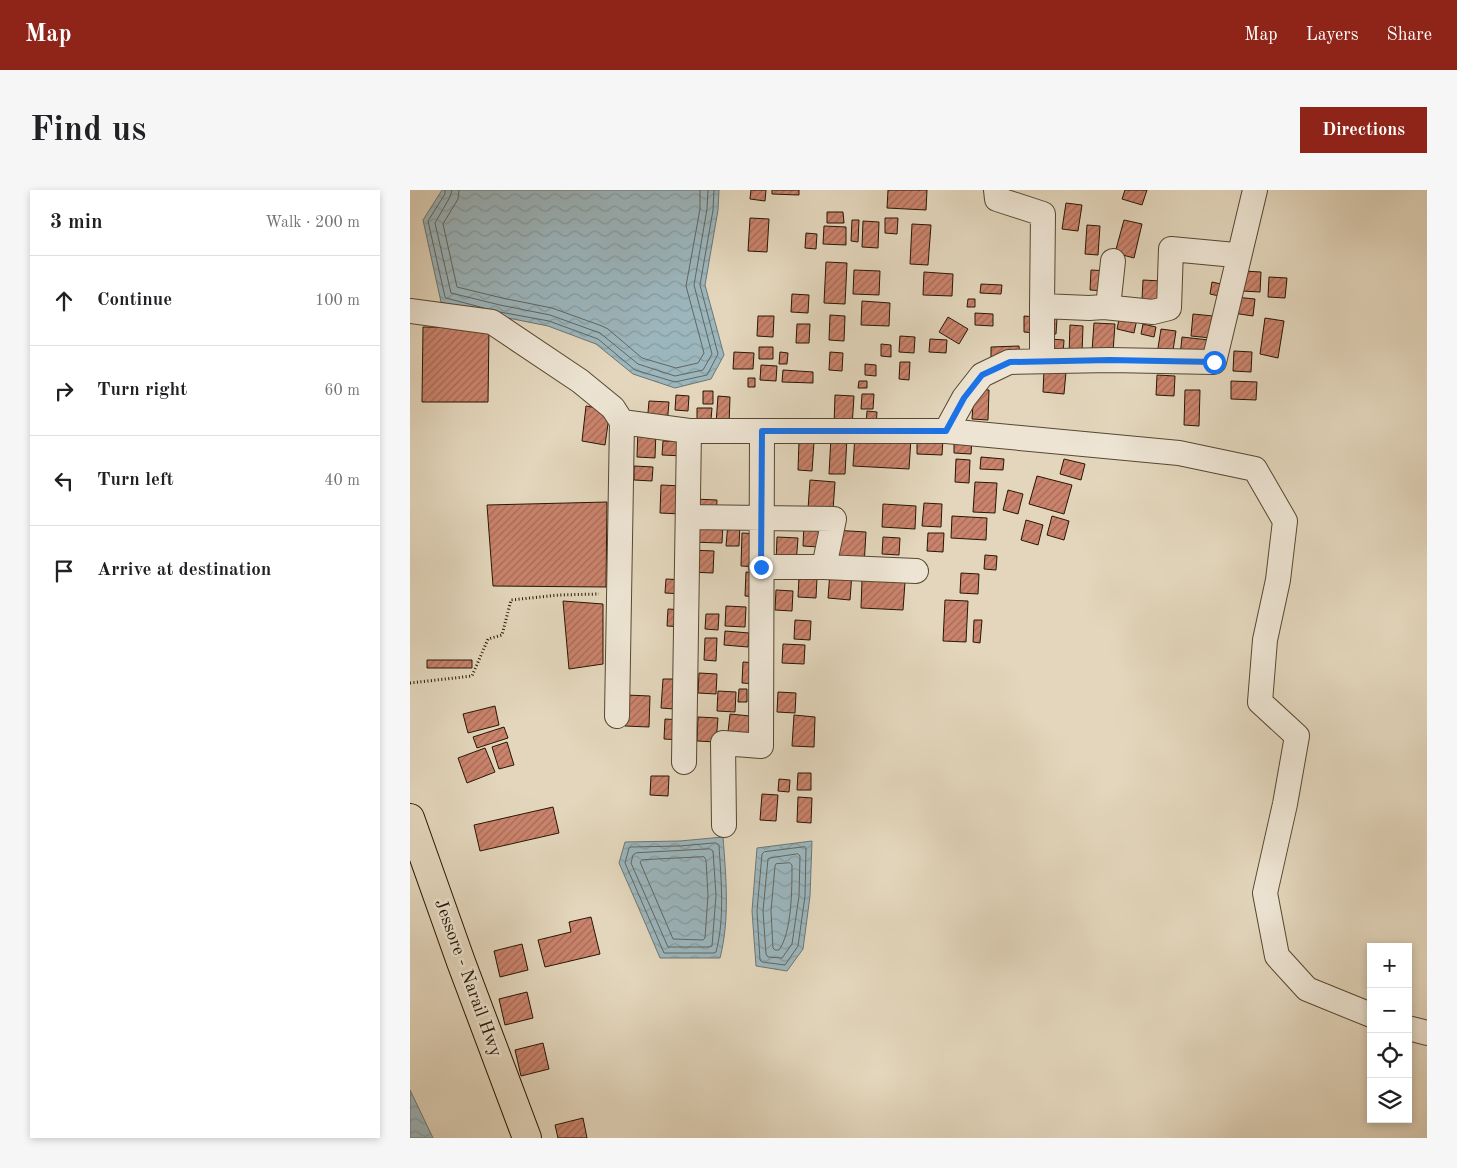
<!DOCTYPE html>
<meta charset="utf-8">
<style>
:root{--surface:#fff;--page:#f6f6f6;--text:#202124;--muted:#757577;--line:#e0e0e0;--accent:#8f2418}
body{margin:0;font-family:"Old Standard TT",serif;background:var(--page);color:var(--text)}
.controls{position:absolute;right:15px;bottom:15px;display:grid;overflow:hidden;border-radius:0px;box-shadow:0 2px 8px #0003}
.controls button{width:45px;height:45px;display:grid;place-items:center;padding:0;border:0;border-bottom:1px solid var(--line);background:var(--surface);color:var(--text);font:25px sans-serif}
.stop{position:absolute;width:15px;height:15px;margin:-11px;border:4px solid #1a73e8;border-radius:50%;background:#fff}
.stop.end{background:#1a73e8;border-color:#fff;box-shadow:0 1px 5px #0008}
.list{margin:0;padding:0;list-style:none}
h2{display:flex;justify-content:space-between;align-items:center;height:65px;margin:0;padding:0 20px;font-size:21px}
h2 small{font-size:16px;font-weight:400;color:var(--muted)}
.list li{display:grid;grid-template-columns:32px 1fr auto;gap:15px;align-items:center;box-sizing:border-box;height:90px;padding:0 20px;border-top:1px solid var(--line)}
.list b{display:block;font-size:19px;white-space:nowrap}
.list em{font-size:16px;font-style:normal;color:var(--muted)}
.icon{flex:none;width:28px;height:28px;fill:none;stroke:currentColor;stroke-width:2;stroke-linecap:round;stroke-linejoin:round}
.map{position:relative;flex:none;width:1017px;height:948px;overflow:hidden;border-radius:0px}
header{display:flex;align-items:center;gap:30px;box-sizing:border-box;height:70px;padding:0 25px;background:var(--accent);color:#fff}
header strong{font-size:24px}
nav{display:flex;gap:28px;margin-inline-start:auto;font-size:18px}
.intro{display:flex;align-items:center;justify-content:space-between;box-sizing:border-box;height:120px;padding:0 30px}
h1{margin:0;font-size:35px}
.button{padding:12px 22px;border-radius:0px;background:var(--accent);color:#fff;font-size:18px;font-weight:700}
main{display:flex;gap:30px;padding:0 30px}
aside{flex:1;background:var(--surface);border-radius:0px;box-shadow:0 2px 8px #0003}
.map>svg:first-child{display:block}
.water{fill:url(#water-waves);stroke:#6d7672}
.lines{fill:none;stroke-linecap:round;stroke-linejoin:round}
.shore{stroke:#626660;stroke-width:1}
.building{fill:url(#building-hatch);stroke:#271702}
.minor-casing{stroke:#564730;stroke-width:26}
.trunk-casing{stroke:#271702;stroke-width:30}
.path{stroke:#271702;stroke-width:3;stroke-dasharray:1 2.5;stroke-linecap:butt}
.minor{stroke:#ede4d3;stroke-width:24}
.trunk{stroke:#e3d6bc;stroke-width:28}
.route{stroke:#1a73e8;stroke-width:6}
.labels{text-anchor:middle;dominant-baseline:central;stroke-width:5;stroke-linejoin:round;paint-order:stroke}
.street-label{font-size:18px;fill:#271702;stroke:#ede4d3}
</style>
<header>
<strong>Map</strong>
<nav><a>Map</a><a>Layers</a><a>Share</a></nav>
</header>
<div class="intro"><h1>Find us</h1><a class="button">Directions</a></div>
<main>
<aside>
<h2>3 min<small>Walk · 200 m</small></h2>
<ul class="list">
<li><svg class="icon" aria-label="ahead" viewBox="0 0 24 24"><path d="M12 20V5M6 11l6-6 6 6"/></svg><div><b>Continue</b></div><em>100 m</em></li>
<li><svg class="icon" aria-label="right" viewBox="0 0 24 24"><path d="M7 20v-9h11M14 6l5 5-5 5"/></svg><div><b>Turn right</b></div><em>60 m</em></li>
<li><svg class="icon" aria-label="left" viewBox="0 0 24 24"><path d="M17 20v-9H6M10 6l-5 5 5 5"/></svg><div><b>Turn left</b></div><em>40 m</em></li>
<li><svg class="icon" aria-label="arrive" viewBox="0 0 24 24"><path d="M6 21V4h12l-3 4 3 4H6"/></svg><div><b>Arrive at destination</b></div></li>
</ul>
</aside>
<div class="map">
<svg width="1017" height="948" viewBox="0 0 1017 948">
<defs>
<pattern id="water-waves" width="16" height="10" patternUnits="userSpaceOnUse" patternTransform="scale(1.25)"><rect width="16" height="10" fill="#9cb6bd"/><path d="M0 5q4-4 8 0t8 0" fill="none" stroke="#869ca1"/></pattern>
<pattern id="building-hatch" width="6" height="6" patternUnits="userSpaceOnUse" patternTransform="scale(1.25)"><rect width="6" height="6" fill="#ca836c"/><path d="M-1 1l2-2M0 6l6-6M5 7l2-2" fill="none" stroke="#a46a57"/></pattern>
</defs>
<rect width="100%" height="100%" fill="#e3d6bc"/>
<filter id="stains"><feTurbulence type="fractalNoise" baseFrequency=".004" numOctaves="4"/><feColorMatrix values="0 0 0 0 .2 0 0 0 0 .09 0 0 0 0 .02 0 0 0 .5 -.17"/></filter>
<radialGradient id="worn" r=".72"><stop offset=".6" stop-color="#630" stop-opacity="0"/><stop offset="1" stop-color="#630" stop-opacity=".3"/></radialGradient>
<path class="water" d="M32,0H309L308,20L295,95L314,165L301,189L265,198L223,184L186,154L138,136L88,126L31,112L13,30Z
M313,647C316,687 320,729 310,768H250L233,728L209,673L215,652L270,651Z
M402,651L400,706L393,759L377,781L346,776L342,721L347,658Z
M0,900L23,948H0Z"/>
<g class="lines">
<path class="shore" d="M35,0V4L18,31L35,107L36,108L74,118
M42,0L40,7L25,33L41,103L90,115L140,125L190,143L228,174L265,186L293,180L302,164L284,95L297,19L298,0
M49,0L48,9L33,34L47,97L92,108L142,118L192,136L198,139L232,168L266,178L288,173L294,163L276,96L290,19V0
M90,122L139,131L188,149L225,180L265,192L297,185L308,164L290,95L303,20L304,0
M306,653L309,655C311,690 315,728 306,762L304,763H254L215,673L219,658L221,657L270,656Z
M395,657L396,659L395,706L388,756L375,775L352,772L350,770L347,721L352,664L354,662Z
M300,659L303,661L306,705L302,756L299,757H258L221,673L223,665L226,663Z
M388,664L390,666L389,706L382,754L372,768L358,767L356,764L353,721L358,669L360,668Z
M294,667L296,670L298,705L295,748L293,750L263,749L230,672L232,670Z
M380,673L382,675C382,698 382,742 369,760H365L363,758L361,721L365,676L366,674Z"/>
</g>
<path class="building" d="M341,0H356L355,11L340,9Z
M362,0H389V5L362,4Z
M478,0H517L516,20L477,18Z
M715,0H737L732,15L712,9Z
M656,13L672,15L668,41L652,39Z
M417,22H433L434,33H417Z
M340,28L359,29L357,62L338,61Z
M475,28H488L487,44L475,43Z
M442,30H449L448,52L441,51Z
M714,30L732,34L724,68L705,63Z
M453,31L469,32L468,58L452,57Z
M502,34L521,35L518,75L500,74Z
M677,35L690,36L688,65L675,64Z
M414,36L436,37V55L413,54Z
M396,43L407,44L406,59L395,58Z
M416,72L437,73L435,114L414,113Z
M444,80L470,81L469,105L443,104Z
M681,80L699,81L698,101L680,100Z
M833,81L851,82L850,102L832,101Z
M514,82L543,84L542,106L513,105Z
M859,87L877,88L875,108L858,107Z
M733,90L751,91L750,111L732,110Z
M802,92L811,94L809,106L800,104Z
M571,94L592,95L591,104L570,103Z
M382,104L399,105L398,123L381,122Z
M825,107L845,109L843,126L823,123Z
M558,109H565V117H557Z
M452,111L480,113L479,136L451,135Z
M711,120L728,124L724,143L707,139Z
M565,123L583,124V136L565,135Z
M783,124L803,126L801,148L781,146Z
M420,125L435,126L434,151L419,150Z
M348,126H364L363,147L347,146Z
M614,126L626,127L625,143L614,142Z
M538,127L558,139L549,154L529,142Z
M636,128H647L646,144H635Z
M855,128L874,131L868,168L850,164Z
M684,133L705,134L703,162L682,161Z
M387,134H400L399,153H386Z
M733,134L746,137L744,147L731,144Z
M660,135L673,136L672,164H659Z
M13,137L79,138L78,212H12Z
M751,139L766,141L762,167L747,164Z
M490,146L505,147L504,163L489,162Z
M772,147L799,150L796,169L770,166Z
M520,149L537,150L536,163L519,162Z
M640,149L654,150L653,165H640Z
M471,154L481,155V167L471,166Z
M609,156L610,167L581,168V157Z
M349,157H363V169H349Z
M824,161L842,162L841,182L823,181Z
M324,162L344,163L343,179H323Z
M370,162L378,163L377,174H369Z
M420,162L433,163L432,181L419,180Z
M490,172H500L499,190L489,189Z
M455,174L466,175V186L455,185Z
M351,175L367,176L366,191L350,190Z
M373,180L403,182V193L372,192Z
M634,180L656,182L654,204L633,202Z
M747,185L765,186L764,206L746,205Z
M338,188H345V197H338Z
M449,191H457V198H448Z
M821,191L847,192L846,210L821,209Z
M564,199L579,200L578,230L562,229Z
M775,200H790L789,236L774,235Z
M293,201H303V214H293Z
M452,204H464L463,219H451Z
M266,205L279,206L278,221L265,220Z
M425,205L444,206L442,237L424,236Z
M308,206L320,207L319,235L306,234Z
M239,211L259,212L257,235L237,234Z
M176,216L200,220L195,255L172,251Z
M287,218H302L301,230H287Z
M457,221L467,222L466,236L456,235Z
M228,239L246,240L245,268L227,267Z
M445,245L501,248L499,279L443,276Z
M421,247L437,248L435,284H419Z
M507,248L533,249L532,265L507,264Z
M544,248L562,249L561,264L544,263Z
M253,251L275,252L274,266L252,265Z
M389,251L404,252L402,281L388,280Z
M571,267L594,269L593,280L570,279Z
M546,269L560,270L559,293L545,292Z
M654,269L675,274L671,290L650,284Z
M224,276L243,277L242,291L224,290Z
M627,286L662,295L654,324L619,314Z
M400,290L425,292L423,320L398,319Z
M565,292L587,293L585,323L563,322Z
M251,295L272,296L271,324L250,323Z
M598,300L613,304L608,324L593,320Z
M285,309L307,310L306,326L284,325Z
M197,312L196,397L83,396L77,315Z
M514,313L532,314L531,337L512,336Z
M473,314L506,316L505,339L472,337Z
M542,326L577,328L576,350L541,348Z
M642,326L659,331L654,350L637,345Z
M280,330L313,332L312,353L279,352Z
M616,330L633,335L628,355L611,350Z
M318,333H330L329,356H316Z
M394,333H410L409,357L393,356Z
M423,340L456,342L454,376L422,375Z
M332,343L349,344L348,377L331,376Z
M518,343H534L533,362L517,361Z
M367,347L388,348L386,374L366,373Z
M473,347L490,348L489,365L472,364Z
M281,360L304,361L303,383L280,382Z
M575,365L587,366L586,380L574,379Z
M336,382L349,383L347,407L335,406Z
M420,382L442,383L440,410L418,408Z
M551,383L569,384L568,404L550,403Z
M389,387L407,388L406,408L388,407Z
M256,389L276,390L275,404L255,403Z
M452,390L495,392L493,420L451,418Z
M366,400L383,401L382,421L365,420Z
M535,410L558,411L556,452L533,451Z
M153,411L193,414V474L159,479Z
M316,416L336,417L335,437L315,436Z
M258,419L275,420L274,437L257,436Z
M296,424H309L308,440L295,439Z
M385,430L401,431L400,450L384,449Z
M564,430H572L570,453L563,452Z
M315,441L339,443L338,457L314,455Z
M295,448H307L306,471L294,470Z
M373,454L395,455L394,474L372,473Z
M17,470H62V478H17Z
M333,472L348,473L347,494L332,493Z
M289,483L307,484L306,504L288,503Z
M253,489H266L264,519L251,518Z
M329,499H337V512H328Z
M308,501L326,502L325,522L307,521Z
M368,502L386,503L385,523L367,522Z
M216,505L240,506L239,537L215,536Z
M85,516L89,535L58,543L53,524Z
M320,524L350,527L347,553L317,551Z
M384,525L405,527L404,557L382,556Z
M288,527L308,528L306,552L287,551Z
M255,529L273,530L272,550L254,549Z
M94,537L98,548L67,558L63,547Z
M97,552L104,575L89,579L82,557Z
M75,558L85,582L57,593L48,568Z
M388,583H401V600H387Z
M241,586H259L258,606L240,605Z
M369,589L380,590L379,602L368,601Z
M352,604L368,605L366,631L350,630Z
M388,607L402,608L401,633L387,632Z
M143,617L149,643L70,661L64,635Z
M181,727L190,764L135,777L128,750L161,742L159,732Z
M112,754L118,780L90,787L84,761Z
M117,802L123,828L95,835L89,809Z
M133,853L139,879L111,886L105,860Z
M173,928L177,948H148L145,935Z"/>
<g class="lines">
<defs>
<path id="minor" d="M586,0L587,9L633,24L632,116
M698,117L703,71
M0,121L82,132L170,191L203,218L212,232L279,241H536L554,208L572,185L599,172L700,170L804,172L845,0
M632,169V116L679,118L694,117L743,122L759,118L761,59L825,65
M536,241L769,263L845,279L875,331L868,390L855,450L850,512L887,546L875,614L855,703L867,766L897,799L961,825
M278,327L424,329L414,377L506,381
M351,377H414
M207,526L212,232
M274,572L279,241
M314,635L313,553L351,556L352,241
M998,838L1017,843"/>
<path id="trunk" d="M0,628L51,772L117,948"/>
</defs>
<use href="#minor" class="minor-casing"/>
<use href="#trunk" class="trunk-casing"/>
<path class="path" d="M0,493L62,486L78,449L92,445L101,410L149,405L189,404"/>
<use href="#minor" class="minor"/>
<use href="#trunk" class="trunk"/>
</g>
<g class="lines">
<path class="route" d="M351,377L352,241H536L554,208L572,185L600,172L700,170L804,172"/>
</g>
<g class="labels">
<g class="street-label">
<text transform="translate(58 788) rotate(70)">Jessore - Narail Hwy</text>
</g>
</g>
<rect width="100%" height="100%" filter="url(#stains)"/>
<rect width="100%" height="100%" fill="url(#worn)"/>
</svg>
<div class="controls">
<button>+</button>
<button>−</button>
<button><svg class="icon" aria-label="locate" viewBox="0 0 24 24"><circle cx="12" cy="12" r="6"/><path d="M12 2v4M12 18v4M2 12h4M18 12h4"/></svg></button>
<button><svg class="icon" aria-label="layers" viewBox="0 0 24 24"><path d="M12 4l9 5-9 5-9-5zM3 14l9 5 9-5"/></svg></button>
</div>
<div class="stop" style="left:804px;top:172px"></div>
<div class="stop end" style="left:351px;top:377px"></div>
</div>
</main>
